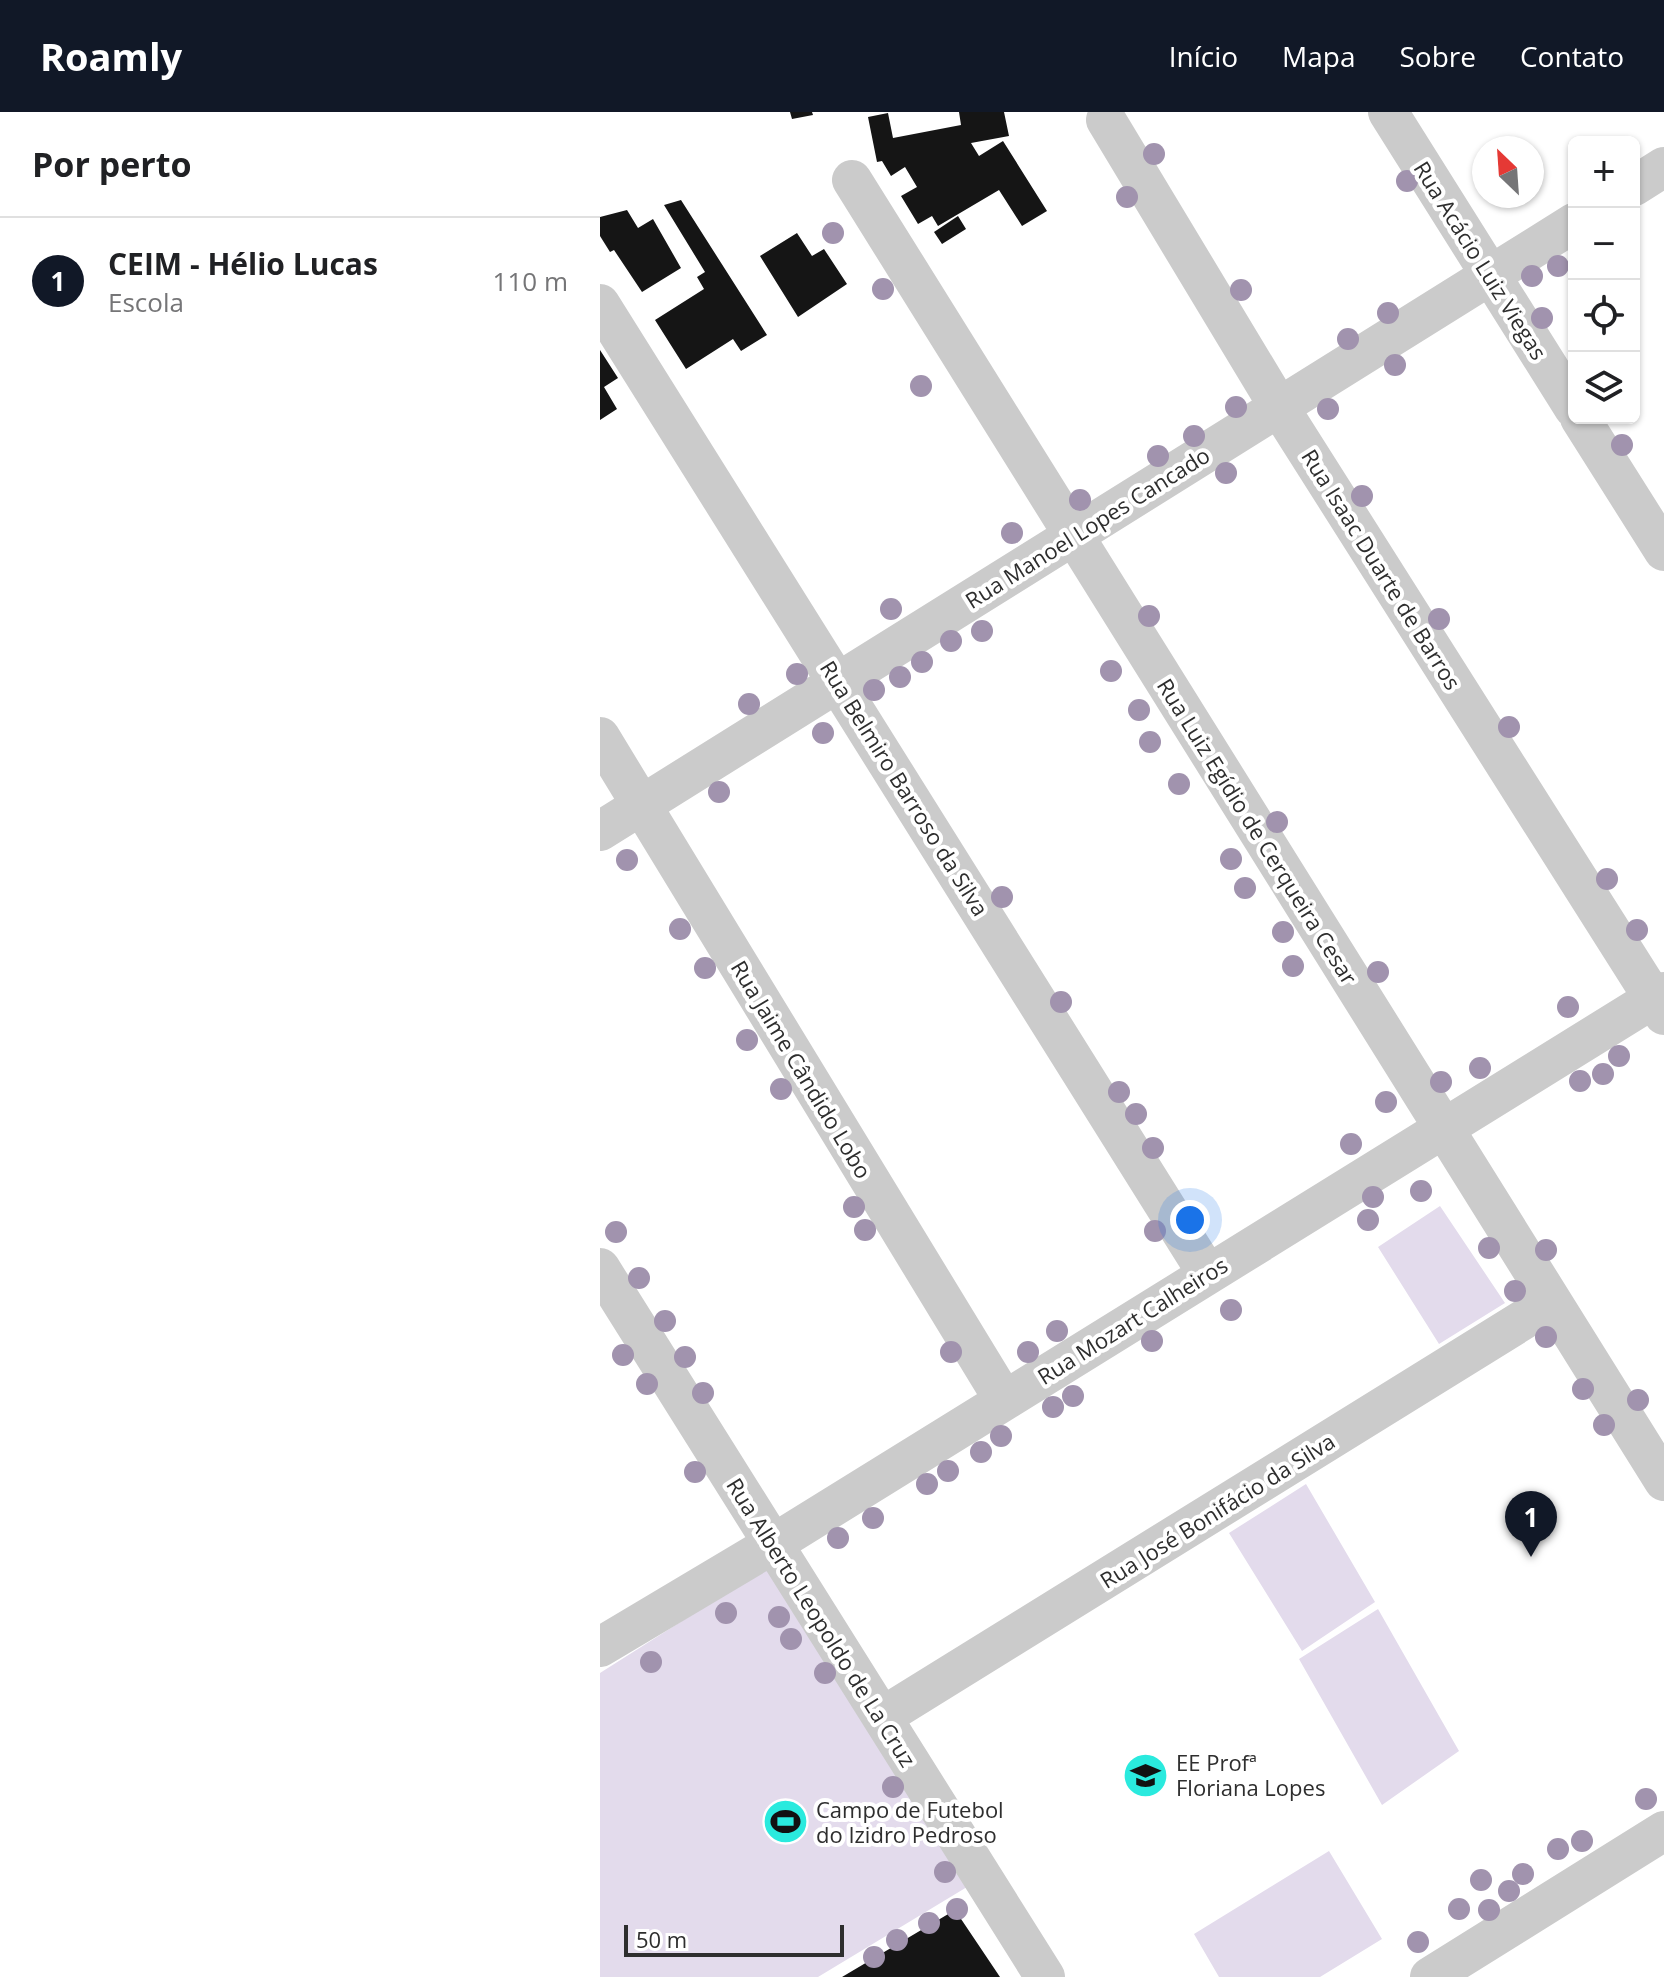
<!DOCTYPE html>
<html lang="pt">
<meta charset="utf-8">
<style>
:root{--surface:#fff;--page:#f2f2f2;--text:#202124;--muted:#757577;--line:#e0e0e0;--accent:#111827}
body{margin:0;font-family:"Open Sans",sans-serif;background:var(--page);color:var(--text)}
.controls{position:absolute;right:24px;top:24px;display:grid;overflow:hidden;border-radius:12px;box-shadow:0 2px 6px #0004}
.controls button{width:72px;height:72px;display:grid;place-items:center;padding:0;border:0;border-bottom:2px solid var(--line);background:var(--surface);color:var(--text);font:40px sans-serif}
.compass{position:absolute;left:872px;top:24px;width:72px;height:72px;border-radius:50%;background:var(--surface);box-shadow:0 2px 6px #0004;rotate:335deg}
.scale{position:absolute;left:24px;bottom:20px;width:220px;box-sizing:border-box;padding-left:8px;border:4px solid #2e2e2e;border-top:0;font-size:22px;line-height:28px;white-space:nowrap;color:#2e2e2e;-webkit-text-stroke:6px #fff;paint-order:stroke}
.you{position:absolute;left:590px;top:1108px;width:28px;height:28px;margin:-20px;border:6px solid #fff;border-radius:50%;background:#1a73e8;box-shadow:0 0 0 12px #1a73e833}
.badge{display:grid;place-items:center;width:52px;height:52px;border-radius:50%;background:var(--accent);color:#fff;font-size:26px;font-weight:700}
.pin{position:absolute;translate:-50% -66px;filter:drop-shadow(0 2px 4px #0008)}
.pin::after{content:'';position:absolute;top:42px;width:28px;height:24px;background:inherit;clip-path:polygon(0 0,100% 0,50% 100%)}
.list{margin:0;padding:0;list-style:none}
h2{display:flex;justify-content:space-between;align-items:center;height:104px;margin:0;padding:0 32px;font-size:34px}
h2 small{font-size:26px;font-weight:400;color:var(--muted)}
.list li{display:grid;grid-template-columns:52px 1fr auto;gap:24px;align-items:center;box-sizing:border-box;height:128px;padding:0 32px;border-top:2px solid var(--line)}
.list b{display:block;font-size:30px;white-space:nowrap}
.list p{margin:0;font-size:26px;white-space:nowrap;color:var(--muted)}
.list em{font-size:26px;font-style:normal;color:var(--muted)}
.icon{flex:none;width:44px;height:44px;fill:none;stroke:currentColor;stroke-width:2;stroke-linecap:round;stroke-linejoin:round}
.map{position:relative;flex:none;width:1064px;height:1865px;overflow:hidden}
header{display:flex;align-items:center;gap:48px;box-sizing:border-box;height:112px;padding:0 40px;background:var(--accent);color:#fff}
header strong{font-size:38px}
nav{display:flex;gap:44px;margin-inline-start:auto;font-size:28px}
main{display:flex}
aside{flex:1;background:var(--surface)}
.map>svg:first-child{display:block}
.green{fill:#e3dbec}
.building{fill:#151515}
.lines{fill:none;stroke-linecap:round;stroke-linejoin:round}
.minor{stroke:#cbcbcb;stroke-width:40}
.tree{fill:#a193ae}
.labels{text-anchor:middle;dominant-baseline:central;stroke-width:8;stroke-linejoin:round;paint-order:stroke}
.street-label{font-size:22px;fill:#2e2e2e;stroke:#fff}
.poi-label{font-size:22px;fill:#2e2e2e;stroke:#fff;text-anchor:start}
</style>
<header>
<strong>Roamly</strong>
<nav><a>Início</a><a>Mapa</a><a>Sobre</a><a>Contato</a></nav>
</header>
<main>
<aside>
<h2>Por perto<small></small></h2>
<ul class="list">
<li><span class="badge">1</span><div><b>CEIM - Hélio Lucas</b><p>Escola</p></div><em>110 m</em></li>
</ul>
</aside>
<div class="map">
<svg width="1064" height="1865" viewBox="0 0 1064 1865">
<rect width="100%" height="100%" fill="#fff"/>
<path class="green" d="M840,1094L905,1191L839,1232L778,1135Z
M706,1372L775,1490L702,1539L629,1421Z
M167,1455L367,1775L218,1865H0V1561Z
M778,1497L859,1639L782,1693L699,1547Z
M729,1739L782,1827L720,1865H619L594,1822Z"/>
<path class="building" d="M190,0H212L213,3L192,7Z
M359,0H404L409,24L371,31L379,44L403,29L447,99L422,114L399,78L338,114L332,104L318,112L301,84L317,75L305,55L291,64L282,49L277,50L268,5L288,1L293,26L361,13Z
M81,88L167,223L141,239L133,227L86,257L55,208L104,177L97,165L105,160L64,93Z
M27,98L38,116L53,107L81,156L42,180L14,138L10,140L0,124V105Z
M358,104L366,117L342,132L334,120Z
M197,121L212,144L224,137L247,172L198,205L160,144Z
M0,238L18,266L4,275L17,297L0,308Z
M355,1798L400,1865H242Z"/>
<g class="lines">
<path class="minor" d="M788,0L974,296
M506,8L679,295L1064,903
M252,68L1064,1369
M1034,74L1064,55
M0,192L607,1161
M980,306L1064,439
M0,625L404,1288
M0,719L974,111
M0,1156L445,1865
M0,1535L173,1432L1064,880
M282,1605L952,1190
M830,1865L1064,1719"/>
</g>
<g class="tree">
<circle cx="554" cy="42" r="11"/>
<circle cx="807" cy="69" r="11"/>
<circle cx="527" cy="85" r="11"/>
<circle cx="233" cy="121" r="11"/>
<circle cx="958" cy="154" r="11"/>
<circle cx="932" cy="164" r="11"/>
<circle cx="283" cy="177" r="11"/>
<circle cx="641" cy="178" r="11"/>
<circle cx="788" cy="201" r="11"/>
<circle cx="942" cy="206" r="11"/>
<circle cx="748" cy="227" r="11"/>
<circle cx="795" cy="253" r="11"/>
<circle cx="321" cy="274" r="11"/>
<circle cx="636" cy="295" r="11"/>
<circle cx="728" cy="297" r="11"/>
<circle cx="594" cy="324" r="11"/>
<circle cx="1022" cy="333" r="11"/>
<circle cx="558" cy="344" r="11"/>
<circle cx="626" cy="361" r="11"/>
<circle cx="762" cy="384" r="11"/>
<circle cx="480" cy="388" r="11"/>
<circle cx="412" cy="421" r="11"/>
<circle cx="291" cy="497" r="11"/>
<circle cx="549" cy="504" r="11"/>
<circle cx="839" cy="507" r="11"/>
<circle cx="382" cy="519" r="11"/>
<circle cx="351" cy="529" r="11"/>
<circle cx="322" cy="550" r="11"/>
<circle cx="511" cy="559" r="11"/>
<circle cx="197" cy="562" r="11"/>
<circle cx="300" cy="565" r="11"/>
<circle cx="274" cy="578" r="11"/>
<circle cx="149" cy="592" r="11"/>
<circle cx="539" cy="598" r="11"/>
<circle cx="909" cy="615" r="11"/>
<circle cx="223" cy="621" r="11"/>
<circle cx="550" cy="630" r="11"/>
<circle cx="579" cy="672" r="11"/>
<circle cx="119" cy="680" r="11"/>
<circle cx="677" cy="710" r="11"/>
<circle cx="631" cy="747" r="11"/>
<circle cx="27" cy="748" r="11"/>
<circle cx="1007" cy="767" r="11"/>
<circle cx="645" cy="776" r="11"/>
<circle cx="402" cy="785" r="11"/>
<circle cx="80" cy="817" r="11"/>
<circle cx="1037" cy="818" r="11"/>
<circle cx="683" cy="820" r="11"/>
<circle cx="693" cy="854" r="11"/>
<circle cx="105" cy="856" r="11"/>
<circle cx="778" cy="860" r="11"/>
<circle cx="461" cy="890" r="11"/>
<circle cx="968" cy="895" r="11"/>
<circle cx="147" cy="928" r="11"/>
<circle cx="1019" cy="944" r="11"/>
<circle cx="880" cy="956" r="11"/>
<circle cx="1003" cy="962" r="11"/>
<circle cx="980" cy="969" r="11"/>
<circle cx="841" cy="970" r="11"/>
<circle cx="181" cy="977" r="11"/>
<circle cx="519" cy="980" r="11"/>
<circle cx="786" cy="990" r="11"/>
<circle cx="536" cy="1002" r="11"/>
<circle cx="751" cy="1032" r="11"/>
<circle cx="553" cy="1036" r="11"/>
<circle cx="821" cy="1079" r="11"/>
<circle cx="773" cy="1085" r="11"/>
<circle cx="254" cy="1095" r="11"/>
<circle cx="768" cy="1108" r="11"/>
<circle cx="265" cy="1118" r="11"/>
<circle cx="555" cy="1119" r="11"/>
<circle cx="16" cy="1120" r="11"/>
<circle cx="889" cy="1136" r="11"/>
<circle cx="946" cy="1138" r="11"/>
<circle cx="39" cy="1166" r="11"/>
<circle cx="915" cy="1179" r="11"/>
<circle cx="631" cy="1198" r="11"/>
<circle cx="65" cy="1209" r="11"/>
<circle cx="457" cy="1219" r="11"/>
<circle cx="946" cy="1225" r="11"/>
<circle cx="552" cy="1229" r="11"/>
<circle cx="351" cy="1240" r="11"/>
<circle cx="428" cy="1240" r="11"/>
<circle cx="23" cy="1243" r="11"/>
<circle cx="85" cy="1245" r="11"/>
<circle cx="47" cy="1272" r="11"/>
<circle cx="983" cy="1277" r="11"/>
<circle cx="103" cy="1281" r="11"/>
<circle cx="473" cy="1284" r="11"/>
<circle cx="1038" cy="1288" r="11"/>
<circle cx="453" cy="1295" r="11"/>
<circle cx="1004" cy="1313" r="11"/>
<circle cx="401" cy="1324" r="11"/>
<circle cx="381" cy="1340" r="11"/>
<circle cx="348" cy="1359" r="11"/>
<circle cx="95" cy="1360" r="11"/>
<circle cx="327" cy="1372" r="11"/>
<circle cx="273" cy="1406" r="11"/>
<circle cx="238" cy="1426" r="11"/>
<circle cx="126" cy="1501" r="11"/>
<circle cx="179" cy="1505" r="11"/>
<circle cx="191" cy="1527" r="11"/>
<circle cx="51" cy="1550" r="11"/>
<circle cx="225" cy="1561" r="11"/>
<circle cx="293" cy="1675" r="11"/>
<circle cx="1046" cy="1687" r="11"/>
<circle cx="982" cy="1729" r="11"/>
<circle cx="958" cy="1737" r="11"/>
<circle cx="345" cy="1760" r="11"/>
<circle cx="923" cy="1762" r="11"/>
<circle cx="881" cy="1768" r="11"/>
<circle cx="909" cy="1779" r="11"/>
<circle cx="357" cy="1797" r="11"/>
<circle cx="859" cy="1797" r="11"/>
<circle cx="889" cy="1798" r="11"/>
<circle cx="329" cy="1811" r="11"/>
<circle cx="297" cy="1828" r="11"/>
<circle cx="818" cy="1830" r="11"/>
<circle cx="274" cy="1845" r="11"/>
</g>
<defs>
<symbol id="school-disc" viewBox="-11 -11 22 22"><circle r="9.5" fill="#2aeade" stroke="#fff"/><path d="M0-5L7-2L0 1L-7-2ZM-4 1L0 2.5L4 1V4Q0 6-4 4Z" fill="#111"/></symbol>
<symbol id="stadium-disc" viewBox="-11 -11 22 22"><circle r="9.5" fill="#2aeade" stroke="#fff"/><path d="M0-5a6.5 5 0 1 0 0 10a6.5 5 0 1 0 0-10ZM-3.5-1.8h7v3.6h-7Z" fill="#111"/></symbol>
</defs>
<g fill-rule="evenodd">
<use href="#school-disc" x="520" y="1638" width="51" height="51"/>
<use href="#stadium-disc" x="160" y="1684" width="51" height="51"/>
</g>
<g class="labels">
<g class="street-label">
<text transform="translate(881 148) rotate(58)">Rua Acácio Luiz Viegas</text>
<text transform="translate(487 415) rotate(-32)">Rua Manoel Lopes Cancado</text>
<text transform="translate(782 457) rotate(58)">Rua Isaac Duarte de Barros</text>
<text transform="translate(305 676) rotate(58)">Rua Belmiro Barroso da Silva</text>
<text transform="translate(658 719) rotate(58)">Rua Luiz Egídio de Cerqueira Cesar</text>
<text transform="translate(202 957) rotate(59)">Rua Jaime Cândido Lobo</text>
<text transform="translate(532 1208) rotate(-32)">Rua Mozart Calheiros</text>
<text transform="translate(617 1398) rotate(-32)">Rua José Bonifácio da Silva</text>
<text transform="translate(222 1510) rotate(58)">Rua Alberto Leopoldo de La Cruz</text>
</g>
<g class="poi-label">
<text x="576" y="1650">EE Profª<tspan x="576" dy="25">Floriana Lopes</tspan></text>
<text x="216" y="1697">Campo de Futebol<tspan x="216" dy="25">do Izidro Pedroso</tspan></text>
</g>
</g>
</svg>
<div class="controls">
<button>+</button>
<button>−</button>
<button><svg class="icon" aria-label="locate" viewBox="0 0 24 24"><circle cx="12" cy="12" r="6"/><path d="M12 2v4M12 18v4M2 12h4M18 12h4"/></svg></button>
<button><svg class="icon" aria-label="layers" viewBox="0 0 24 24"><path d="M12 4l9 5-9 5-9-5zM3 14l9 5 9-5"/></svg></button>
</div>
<svg class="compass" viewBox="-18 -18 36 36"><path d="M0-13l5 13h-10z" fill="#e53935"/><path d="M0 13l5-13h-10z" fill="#757577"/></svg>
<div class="scale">50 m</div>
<div class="you"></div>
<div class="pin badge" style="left:931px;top:1445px">1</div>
</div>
</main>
